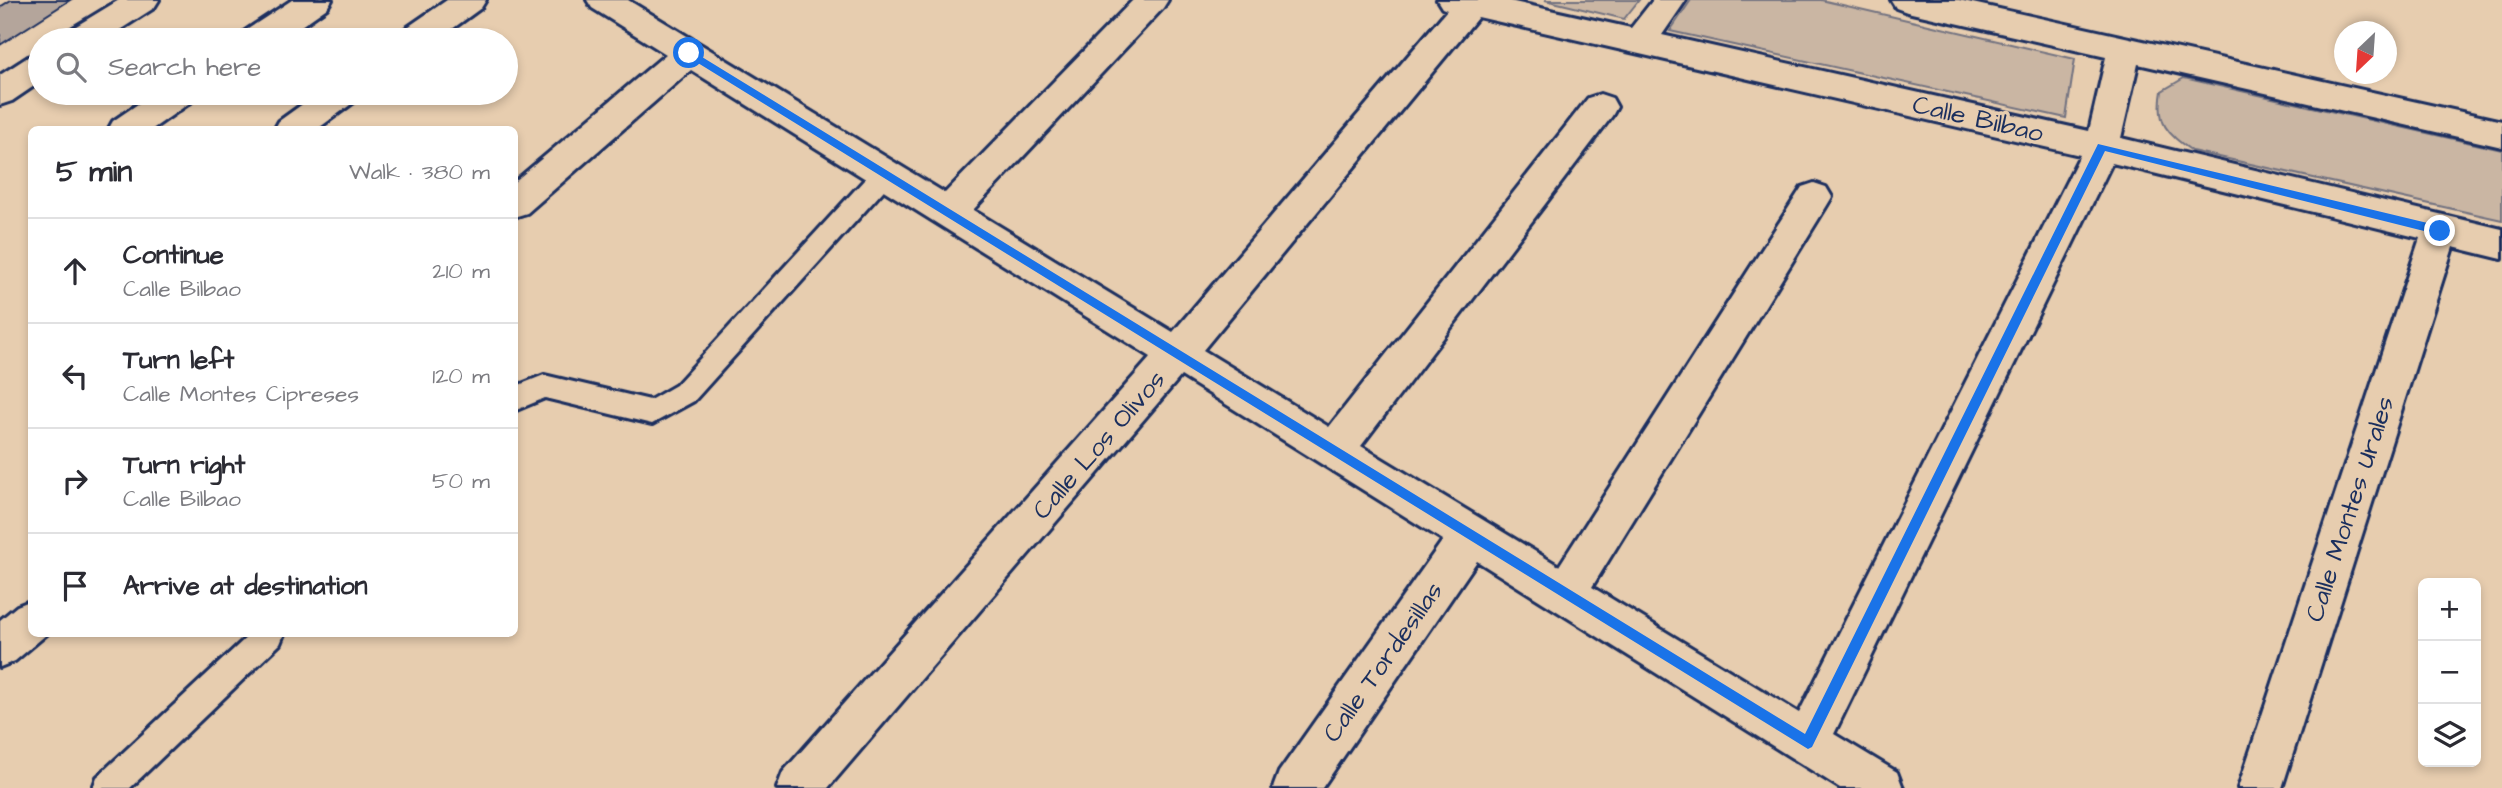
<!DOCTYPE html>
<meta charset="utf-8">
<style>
:root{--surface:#fff;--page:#f2f2f3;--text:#2b2b33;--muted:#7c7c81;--line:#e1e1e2}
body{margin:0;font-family:"Architects Daughter",sans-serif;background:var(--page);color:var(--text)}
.controls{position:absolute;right:21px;bottom:21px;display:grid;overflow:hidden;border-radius:10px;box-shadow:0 4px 10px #0003}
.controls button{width:63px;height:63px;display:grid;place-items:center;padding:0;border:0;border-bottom:2px solid var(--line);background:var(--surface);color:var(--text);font:35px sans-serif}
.compass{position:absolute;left:2334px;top:21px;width:63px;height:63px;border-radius:50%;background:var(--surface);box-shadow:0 4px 10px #0003;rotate:205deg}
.stop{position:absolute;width:21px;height:21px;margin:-16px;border:5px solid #1a73e8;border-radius:50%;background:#fff}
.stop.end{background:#1a73e8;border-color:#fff;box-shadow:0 2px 7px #0008}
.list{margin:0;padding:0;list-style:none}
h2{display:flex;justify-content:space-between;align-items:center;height:91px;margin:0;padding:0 28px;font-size:30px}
h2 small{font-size:23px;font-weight:400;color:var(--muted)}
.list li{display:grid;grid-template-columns:46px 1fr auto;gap:21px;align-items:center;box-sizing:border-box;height:105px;padding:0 28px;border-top:2px solid var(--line)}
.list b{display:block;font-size:26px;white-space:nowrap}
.list p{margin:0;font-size:23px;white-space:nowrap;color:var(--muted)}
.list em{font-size:23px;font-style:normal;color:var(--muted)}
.icon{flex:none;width:38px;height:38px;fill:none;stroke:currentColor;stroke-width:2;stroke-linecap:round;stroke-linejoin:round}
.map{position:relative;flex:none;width:2502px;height:788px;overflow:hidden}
.search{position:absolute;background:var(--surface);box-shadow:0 4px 10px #0003;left:28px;top:28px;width:490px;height:77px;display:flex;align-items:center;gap:18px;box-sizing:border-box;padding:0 24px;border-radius:38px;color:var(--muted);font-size:26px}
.panel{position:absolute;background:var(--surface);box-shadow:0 4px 10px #0003;left:28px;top:126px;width:490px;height:511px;border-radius:10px}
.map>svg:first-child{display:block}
.green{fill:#cab6a3;stroke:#727280;stroke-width:2}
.building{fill:#b4a59b;stroke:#1b2f5e;stroke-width:2}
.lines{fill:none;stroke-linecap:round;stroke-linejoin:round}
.lane-casing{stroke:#1b2f5e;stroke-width:6}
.street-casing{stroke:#1b2f5e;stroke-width:6}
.lane{fill:#e7cdaf;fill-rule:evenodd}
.street{fill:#e7cdaf;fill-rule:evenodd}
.route{fill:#1a73e8}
.labels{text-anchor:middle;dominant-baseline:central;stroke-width:7;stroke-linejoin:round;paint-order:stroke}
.street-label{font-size:26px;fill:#1b2f5e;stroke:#e7cdaf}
</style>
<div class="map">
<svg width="2502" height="788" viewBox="0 0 2502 788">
<rect width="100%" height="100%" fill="#e7cdaf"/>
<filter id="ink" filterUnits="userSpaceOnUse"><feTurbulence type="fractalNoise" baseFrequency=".0143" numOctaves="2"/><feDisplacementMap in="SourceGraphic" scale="14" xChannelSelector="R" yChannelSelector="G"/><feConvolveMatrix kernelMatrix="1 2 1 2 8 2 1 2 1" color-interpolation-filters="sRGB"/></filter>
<g filter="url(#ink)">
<path class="green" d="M1545,0H1639L1624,19Z
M1691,0H1821L2075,59L2066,118L1670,31Z
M2184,78L2502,150V220L2192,151C2167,133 2156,124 2162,91Z"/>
<path class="building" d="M11,0H70L0,45V7Z"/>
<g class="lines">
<defs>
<path id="lane" d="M884,165L892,167L896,174L892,181L694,401L652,424L545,398L514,411V387L544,375L650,400L676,385L876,167Z
M250,634H284L280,644L130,788H93L97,777Z"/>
<path id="street" d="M119,0H159L154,8L104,40H64L68,31Z
M292,0H332L327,8L281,40H241L245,31Z
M447,0H486L481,8L437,40H398L402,31Z
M587,0H628L945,193L1133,0H1168L1163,8L973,210L1173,332L1447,10L1442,8L1437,0H1505L1631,28L1653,0H1686L1662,35L2089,131L2106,57L1907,12L1896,8L1891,0H1959L2502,121V147L2138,64L2121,138L2502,229V259L2453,247L2282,788H2238L2420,238L2112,163L1834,734L1897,772L1903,788H1840L1477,561L1322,788H1273L1279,772L1443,540L1181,376L828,788H777L783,772L1151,357L691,70L527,213L514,217V182L666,54L592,8ZM1478,17L2080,155L1799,713L1592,587L1826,207L1832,197L1826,187L1814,183L1802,187L1559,566L1361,446L1612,116L1617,107L1612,98L1600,94L1588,98L1329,427L1203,350Z
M40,54V82L12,101L0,105V75L28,57Z
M154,93H196L191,102L151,130H108L113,121Z
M318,93H359L354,102L316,130H274L279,121Z
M32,600V634H47L15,661L0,667V620L17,606Z"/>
</defs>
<use href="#lane" class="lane-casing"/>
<use href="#street" class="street-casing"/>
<use href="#lane" class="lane"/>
<use href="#street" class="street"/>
</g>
</g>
<path class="route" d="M689,49L1805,734L2098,144L2440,226L2445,231L2440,235L2105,151L1812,747L1808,749L685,55L684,53Z"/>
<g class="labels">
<g class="street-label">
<text transform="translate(1978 119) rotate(13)">Calle Bilbao</text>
<text transform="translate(1099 445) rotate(-49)">Calle Los Olivos</text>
<text transform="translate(2350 509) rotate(-72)">Calle Montes Urales</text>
<text transform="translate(1383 662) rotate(-55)">Calle Tordesillas</text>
</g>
</g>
</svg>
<div class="controls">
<button>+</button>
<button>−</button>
<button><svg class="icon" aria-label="layers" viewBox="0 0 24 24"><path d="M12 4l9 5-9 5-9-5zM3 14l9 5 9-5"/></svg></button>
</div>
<svg class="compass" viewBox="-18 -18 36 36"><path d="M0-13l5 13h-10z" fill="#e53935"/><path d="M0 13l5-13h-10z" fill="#7c7c81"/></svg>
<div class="stop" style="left:689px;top:53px"></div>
<div class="stop end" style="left:2440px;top:231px"></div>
<div class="search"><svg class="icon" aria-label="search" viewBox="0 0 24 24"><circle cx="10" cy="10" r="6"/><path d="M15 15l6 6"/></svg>Search here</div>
<section class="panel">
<h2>5 min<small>Walk · 380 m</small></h2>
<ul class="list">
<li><svg class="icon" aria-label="ahead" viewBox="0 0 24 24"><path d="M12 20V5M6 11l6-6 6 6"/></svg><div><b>Continue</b><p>Calle Bilbao</p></div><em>210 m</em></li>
<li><svg class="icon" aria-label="left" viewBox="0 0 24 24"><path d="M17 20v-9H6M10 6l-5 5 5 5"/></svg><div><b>Turn left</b><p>Calle Montes Cipreses</p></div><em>120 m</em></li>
<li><svg class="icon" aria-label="right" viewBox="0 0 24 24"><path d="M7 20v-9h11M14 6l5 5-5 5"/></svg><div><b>Turn right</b><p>Calle Bilbao</p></div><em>50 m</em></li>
<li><svg class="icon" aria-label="arrive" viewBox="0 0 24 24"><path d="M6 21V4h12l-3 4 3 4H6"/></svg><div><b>Arrive at destination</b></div></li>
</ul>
</section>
</div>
